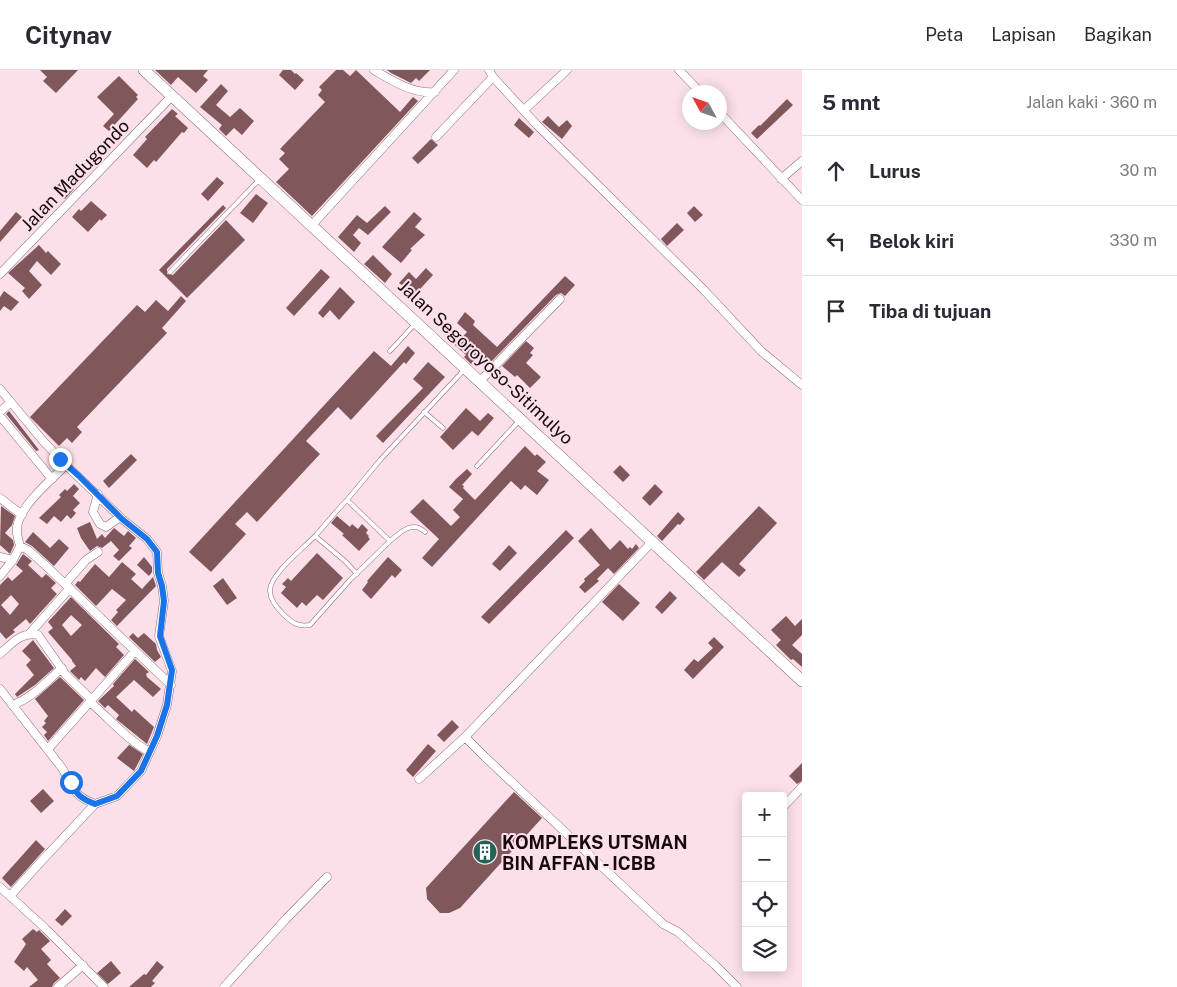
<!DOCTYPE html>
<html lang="id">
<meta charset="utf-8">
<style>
:root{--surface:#fff;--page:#f2f2f3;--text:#2b2b33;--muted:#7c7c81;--line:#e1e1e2}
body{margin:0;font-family:"Public Sans",sans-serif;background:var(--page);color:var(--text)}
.controls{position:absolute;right:15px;bottom:15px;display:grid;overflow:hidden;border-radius:5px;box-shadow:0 2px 12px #0003}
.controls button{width:45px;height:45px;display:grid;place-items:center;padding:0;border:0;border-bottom:1px solid var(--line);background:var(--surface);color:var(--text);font:25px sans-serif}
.compass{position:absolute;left:682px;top:15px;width:45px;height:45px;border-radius:50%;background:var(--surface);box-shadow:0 2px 12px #0003;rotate:310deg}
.stop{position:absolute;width:15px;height:15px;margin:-11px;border:4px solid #1a73e8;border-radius:50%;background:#fff}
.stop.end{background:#1a73e8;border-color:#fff;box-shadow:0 1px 5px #0008}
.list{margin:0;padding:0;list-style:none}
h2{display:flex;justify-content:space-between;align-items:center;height:65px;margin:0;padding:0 20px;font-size:21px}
h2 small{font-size:16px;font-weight:400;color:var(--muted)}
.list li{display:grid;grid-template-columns:32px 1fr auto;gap:15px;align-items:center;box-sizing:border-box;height:70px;padding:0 20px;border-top:1px solid var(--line)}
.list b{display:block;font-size:19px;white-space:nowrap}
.list em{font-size:16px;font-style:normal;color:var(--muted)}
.icon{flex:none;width:28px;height:28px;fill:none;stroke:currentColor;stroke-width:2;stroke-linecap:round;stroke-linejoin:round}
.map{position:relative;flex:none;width:802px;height:917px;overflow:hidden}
header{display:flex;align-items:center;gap:30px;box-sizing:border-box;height:70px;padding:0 25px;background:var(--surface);border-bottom:1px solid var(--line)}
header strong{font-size:24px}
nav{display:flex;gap:28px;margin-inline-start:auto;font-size:18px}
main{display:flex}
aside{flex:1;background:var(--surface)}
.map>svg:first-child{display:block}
.building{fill:#80575b;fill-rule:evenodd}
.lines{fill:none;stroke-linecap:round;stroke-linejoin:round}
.service-casing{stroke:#906978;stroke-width:5}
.minor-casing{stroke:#906978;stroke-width:9}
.secondary-casing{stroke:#906978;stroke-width:12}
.service{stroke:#fff;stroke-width:4}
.minor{stroke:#fff;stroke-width:8}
.secondary{stroke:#fff;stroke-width:11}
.route{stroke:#1a73e8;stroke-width:6}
.labels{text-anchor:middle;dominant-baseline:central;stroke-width:4;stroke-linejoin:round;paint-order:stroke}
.street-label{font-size:18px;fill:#180910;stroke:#fbe0ea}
.poi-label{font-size:18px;font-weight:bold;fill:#180910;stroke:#fbe0ea;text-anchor:start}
</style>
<header>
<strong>Citynav</strong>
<nav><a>Peta</a><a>Lapisan</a><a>Bagikan</a></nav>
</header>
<main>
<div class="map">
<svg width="802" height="917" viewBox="0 0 802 917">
<rect width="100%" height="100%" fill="#fbe0ea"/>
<path class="building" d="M40,0H78L56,23L43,11L47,7Z
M155,0H208L203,6L208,10L196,23L178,7L171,15Z
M283,0H291L295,4L296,3L304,10L295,20L279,5Z
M336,0H343L350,6L356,0L400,42L413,27L418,31L312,146L276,112L289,99L279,89L285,83L280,79L325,32L318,25L322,20L319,17Z
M387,0H430L419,11L416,8L411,13L391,3Z
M119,6L138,25L136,27L138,29L109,61L103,56L114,44L97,27Z
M221,14L228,21L216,35L230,47L240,38L254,51L242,65L234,58L226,66L219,59L222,55L200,37Z
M787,29L793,35L757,69L751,63L759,55L760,56Z
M172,39L178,44L175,46L188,58L184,63L182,62L156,92L154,90L147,98L133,85L147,69L145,67Z
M548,46L559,57L567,50L572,56L562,69L542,52Z
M519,48L534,62L529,68L514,55Z
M431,69L438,75L418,94L412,88Z
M217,107L224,113L208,131L201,124Z
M63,109L74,119L65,129L54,119Z
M256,124L268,133L253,153L240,143Z
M91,131L107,145L101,151L100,149L88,162L72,147L79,139L81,141Z
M223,135L226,138L167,199V204L173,205L226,150L245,170L187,228L159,200Z
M385,136L391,142L368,165L359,158L353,165L361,173L354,182L338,167L357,145L367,153Z
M694,136L703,145L695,152L687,143Z
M16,142L22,147L0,172V161Z
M414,142L422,149L415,157L425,165L410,179L412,180L401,193L382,177Z
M677,153L684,160L667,176L661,169Z
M39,175L46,183L48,181L61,194L51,205L37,191L29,201L42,215L29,229L22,221L25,218L8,203Z
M373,185L392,204L385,213L364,194Z
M426,198L433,205L411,229L404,223L407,219L399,213L409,202L416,209Z
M321,199L330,207L294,246L286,238Z
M565,206L575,215L565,226L561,223L556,225L486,297L476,288L471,294L464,287L466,285L455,275L467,262L457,253L465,242L475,251L473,255L497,277Z
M340,217L355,232L339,250L330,240L323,248L318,243Z
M4,221L19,232L11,241L4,236L0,241V227Z
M181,226L186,231L162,258L167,263L77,357L82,362L72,373L67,368L59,376L30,347L137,235L145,242L156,230L168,241Z
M526,271L534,278L530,283L533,285L526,293L541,307L530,318L517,305L515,307L502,296Z
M408,276L415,283L406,294L404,292L351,350L338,337L306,371L320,384L257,452L247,442L235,454L246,464L211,502L189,482L374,281L391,296Z
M428,292L445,307L383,373L376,366L423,318L413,309Z
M466,338L480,351L488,343L494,348L478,366L472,361L453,380L440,367Z
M9,341L39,380L36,381L6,344Z
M525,376L535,386L537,384L546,392L537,401L549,410L537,425L525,415L521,420L511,411L432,497L422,488L439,469L410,442L423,429L451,456L460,447L453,440L463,429L449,417L456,409L467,399L472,404L462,415L464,416L463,418L475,430Z
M131,384L137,390L109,418L103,411Z
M620,395L630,405L623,412L613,402Z
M74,414L79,419L73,426L80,433L73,440L76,443L71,449L67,445L61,452L54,446L47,454L39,448L61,427L59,425L65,419L67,421Z
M655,414L663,422L650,436L642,428Z
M1,436L15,446L12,455L5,463L13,470L14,475L10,484L0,475Z
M759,436L777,453L739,494L746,500L739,507L722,492L704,510L696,502Z
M678,442L685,449L680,455L678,454L662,471L657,466Z
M337,446L350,457L352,454L358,459L362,454L368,460L366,463L369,466L368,467L370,469L359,481L342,465L344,464L331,453Z
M90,452L97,469L102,464L105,468L114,458L124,466L128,461L136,468L129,476L132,478L119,491L113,486L119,480L111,471L102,478L97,476L90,481L81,468L77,458Z
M591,458L610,480L620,470L628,479L630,477L632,479L636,474L639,478L614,504L608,498L597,509L599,511L585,523L579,517L585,511L584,509L600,495L578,471Z
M566,460L574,468L489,554L481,547Z
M33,462L50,478L59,469L69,478L54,496L32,476L25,472Z
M509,475L517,483L500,501L492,494Z
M317,483L343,508L323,530L317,525L306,536L302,532L297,538L281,523L286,517L282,514L288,508L291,511Z
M23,484L32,491L28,495L42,508L46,504L56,513L51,518L57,524L30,554L26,549L13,560L15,562L6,569L0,562V515L8,507L12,511L23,501L16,495ZM11,525L19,534L10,545L1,535Z
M144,487L152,497V502L149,506L137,495Z
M388,487L402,500L395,508L392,505L371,529L362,520L368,512L367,511Z
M122,492L136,504L131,509L142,519L153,507L156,516L117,556L111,550L118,542L116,540L126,530L112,519L96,536L75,515L78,511L80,512L95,494L109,507Z
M223,508L237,528L227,535L213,516Z
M619,514L640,533L623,551L602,532Z
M670,521L677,528L662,544L655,537Z
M71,527L119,574L116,577L124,585L105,607L96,598L85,611L81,607L79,610L70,601L76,596L72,591V590L48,562L53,558L48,552ZM71,545L82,555L71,566L62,555Z
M786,546L795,556L802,549V565L792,575L802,584V597L793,589L791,590L776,575L781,570L771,560Z
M133,563L138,568L144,563L156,574L157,580L161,587L155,592L129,567Z
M714,567L724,577L693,609L684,600L694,589L698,592L713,578L708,573Z
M33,570L54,598L35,615L17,627L15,624L34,605L26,595L31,590L22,581Z
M135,589L149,602L146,604L147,607L161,619L153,627L134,610L116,627L132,642L134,639L154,657L147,674L116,649L119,645L108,635L105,638L98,631L114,616L113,614Z
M60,607L84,630L48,671L44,665L47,662L42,657L46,653L44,651L48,646L35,629Z
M452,650L459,657L444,672L437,665Z
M128,674L143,684L134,701L117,688L129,675Z
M428,674L436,681L413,707L406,700Z
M802,693V711L797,714L789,706Z
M43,719L54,731L41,743L30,731Z
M514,722L542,748L460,838L449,843H440L427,829L426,818Z
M36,770L45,779L11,817L2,808Z
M65,839L72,846L62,856L55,850Z
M33,859L37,862L39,860L50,871L41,879L51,890L47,894L60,908L54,913L52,917H29L38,910L27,897L24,901L14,892L26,874L22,869Z
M111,891L121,903L108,914L97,903Z
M157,891L164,897L152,911L155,913L151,917H129L144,904L146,905Z"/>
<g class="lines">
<defs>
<path id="service" d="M170,202L260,109
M390,281L414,255
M424,342L443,358
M477,396L519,351
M347,430C336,441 326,454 316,465C305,477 269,505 270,521C270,530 278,539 283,544C292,553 298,557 310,555L350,510L390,471
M425,462C412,450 401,462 390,471L347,430L381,389L465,299
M315,466L345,491L357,504"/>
<path id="minor" d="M374,0C393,11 412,24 435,22
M489,0L493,7L537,55L704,220L761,281L802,315
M679,0L700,22
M524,40L567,0
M720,43L802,130
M436,67L493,7
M781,109L802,91
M312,155L454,0
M0,204L172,26
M480,311L560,229
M0,319L43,371L66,395C51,410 24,432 18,453C15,461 18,468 20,476L13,490L0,506
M0,342L11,332
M0,346L52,409
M66,395L122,449L147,469L157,482L158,503L162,516L164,531L159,566L172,601L167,635L157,666L141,701L117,726L95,734
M98,424L93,442L100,454L106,457L120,447
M0,428L22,445
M20,476L28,480L45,495L171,615
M0,487L13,490
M65,514L86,490L98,482
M30,563L70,518
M0,584C11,574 22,561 38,565L66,605L92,630
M0,619L62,698C74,718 72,725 95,734L36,797L11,825
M90,632C110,649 127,670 150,682
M12,635C31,629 47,611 62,598
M465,667L485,687L663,854L678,862L715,895L737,917
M48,679L135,581
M419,709L465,667L652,472
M783,737L802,717
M0,817L46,859L104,917
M58,917L83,895
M224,917L286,849L327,807"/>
<path id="secondary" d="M144,0L802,611"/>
</defs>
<use href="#service" class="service-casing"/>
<use href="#minor" class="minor-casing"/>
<use href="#secondary" class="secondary-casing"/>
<use href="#service" class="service"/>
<use href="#minor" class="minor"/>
<use href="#secondary" class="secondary"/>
</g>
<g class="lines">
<path class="route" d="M60,389L79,406L122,449L147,469L157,482L158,503L162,516L164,531L160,566L172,600L167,635L157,666L141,701L117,726L95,734C82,729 76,725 71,712"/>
</g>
<defs>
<symbol id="building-disc" viewBox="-11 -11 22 22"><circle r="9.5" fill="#236554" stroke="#fbe0ea"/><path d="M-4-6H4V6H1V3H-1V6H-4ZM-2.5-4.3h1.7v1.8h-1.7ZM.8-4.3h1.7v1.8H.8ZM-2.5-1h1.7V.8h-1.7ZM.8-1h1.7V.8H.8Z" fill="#fff"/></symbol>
</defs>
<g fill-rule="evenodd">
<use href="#building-disc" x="471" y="768" width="28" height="28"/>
</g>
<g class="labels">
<g class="street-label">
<text transform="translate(75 105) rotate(-46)">Jalan Madugondo</text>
<text transform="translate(486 292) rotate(43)">Jalan Segoroyoso-Sitimulyo</text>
</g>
<g class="poi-label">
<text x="502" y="772">KOMPLEKS UTSMAN<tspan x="502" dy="21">BIN AFFAN - ICBB</tspan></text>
</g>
</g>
</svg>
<div class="controls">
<button>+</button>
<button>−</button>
<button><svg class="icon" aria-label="locate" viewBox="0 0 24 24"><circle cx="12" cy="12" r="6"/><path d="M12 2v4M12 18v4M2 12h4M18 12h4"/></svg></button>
<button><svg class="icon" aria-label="layers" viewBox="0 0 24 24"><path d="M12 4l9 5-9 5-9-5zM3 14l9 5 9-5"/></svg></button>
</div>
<svg class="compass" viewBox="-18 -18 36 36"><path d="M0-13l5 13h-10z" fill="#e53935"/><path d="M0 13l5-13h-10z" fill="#7c7c81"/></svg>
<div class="stop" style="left:71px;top:712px"></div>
<div class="stop end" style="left:60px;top:389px"></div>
</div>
<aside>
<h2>5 mnt<small>Jalan kaki · 360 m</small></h2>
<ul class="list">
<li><svg class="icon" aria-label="ahead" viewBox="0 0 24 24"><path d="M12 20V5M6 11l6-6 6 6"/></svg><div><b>Lurus</b></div><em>30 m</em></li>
<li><svg class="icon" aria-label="left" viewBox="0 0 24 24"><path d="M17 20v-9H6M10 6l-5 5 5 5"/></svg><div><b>Belok kiri</b></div><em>330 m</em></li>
<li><svg class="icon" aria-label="arrive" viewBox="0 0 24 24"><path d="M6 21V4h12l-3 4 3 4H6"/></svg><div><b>Tiba di tujuan</b></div></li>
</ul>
</aside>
</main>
